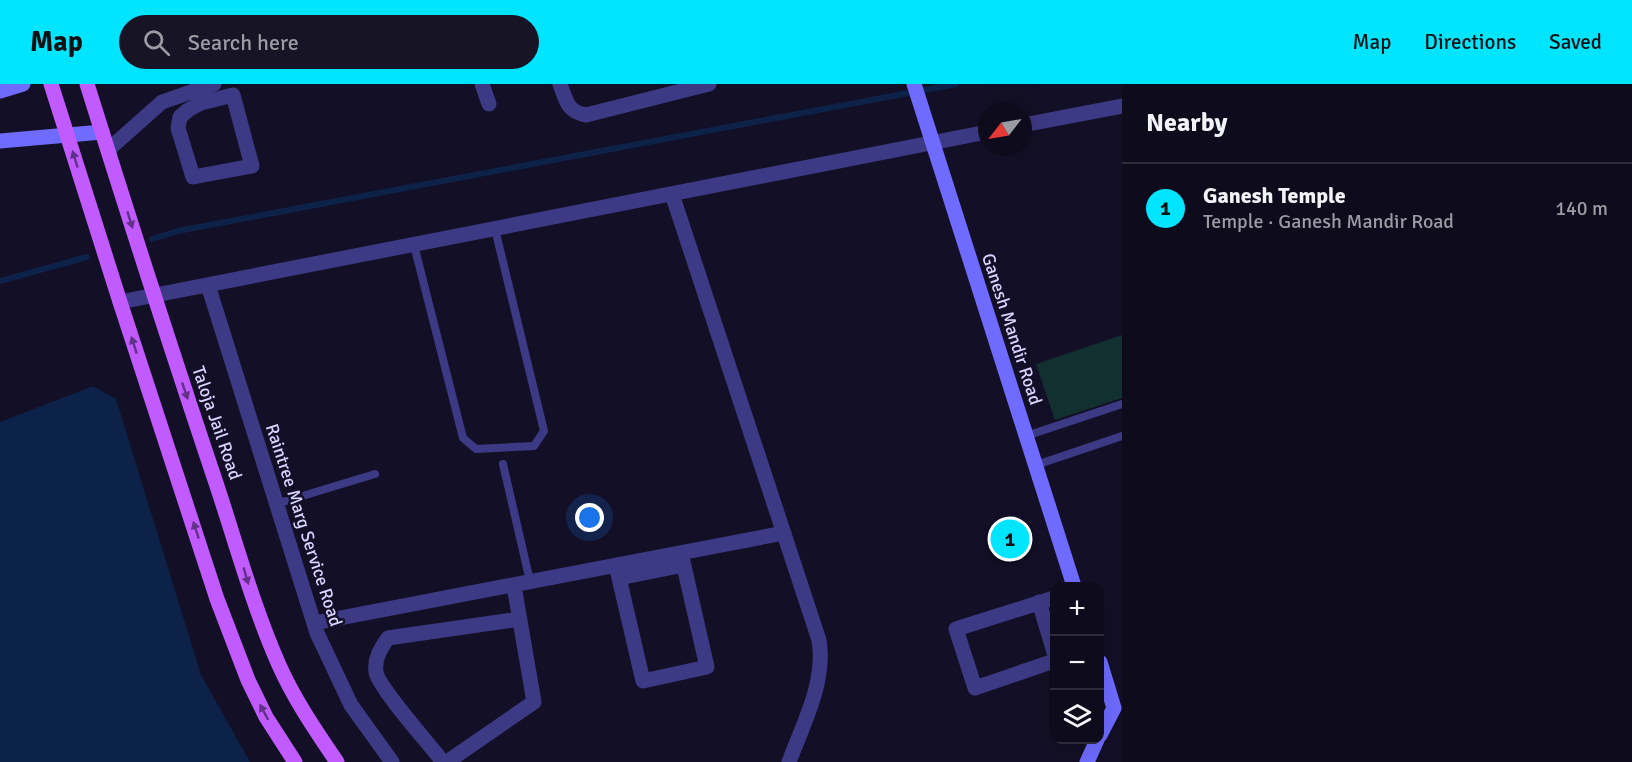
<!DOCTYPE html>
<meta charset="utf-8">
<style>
:root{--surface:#0e0b1c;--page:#171425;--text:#f1f3f6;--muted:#9b9ba3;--line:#2e2b3b;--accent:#00e5ff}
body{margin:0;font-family:Signika,sans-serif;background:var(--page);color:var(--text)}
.controls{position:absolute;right:18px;bottom:18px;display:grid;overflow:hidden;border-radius:12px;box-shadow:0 6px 24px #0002}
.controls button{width:54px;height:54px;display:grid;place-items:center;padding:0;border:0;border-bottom:2px solid var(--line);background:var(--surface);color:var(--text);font:30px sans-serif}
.compass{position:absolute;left:978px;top:18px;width:54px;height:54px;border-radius:50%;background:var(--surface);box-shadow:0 6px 24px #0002;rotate:239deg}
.you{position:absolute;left:590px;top:434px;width:21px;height:21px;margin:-15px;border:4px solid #fff;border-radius:50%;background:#1a73e8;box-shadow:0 0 0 9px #1a73e833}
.badge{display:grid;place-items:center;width:39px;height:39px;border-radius:50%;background:var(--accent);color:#111;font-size:20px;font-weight:700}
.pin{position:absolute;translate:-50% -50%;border:3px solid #fff;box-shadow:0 2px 6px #0006}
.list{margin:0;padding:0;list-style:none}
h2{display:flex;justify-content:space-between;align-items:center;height:78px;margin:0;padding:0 24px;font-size:26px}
h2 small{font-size:20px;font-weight:400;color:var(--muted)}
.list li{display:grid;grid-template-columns:39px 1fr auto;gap:18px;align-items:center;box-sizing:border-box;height:90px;padding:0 24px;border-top:2px solid var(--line)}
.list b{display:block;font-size:22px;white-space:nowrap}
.list p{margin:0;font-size:20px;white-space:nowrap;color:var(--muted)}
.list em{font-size:20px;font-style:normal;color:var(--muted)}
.icon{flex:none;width:33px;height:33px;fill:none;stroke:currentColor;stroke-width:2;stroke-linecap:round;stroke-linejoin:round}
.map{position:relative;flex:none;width:1122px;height:678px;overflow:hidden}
header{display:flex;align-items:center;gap:36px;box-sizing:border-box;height:84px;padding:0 30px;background:var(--accent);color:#111}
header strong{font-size:28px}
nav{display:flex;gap:33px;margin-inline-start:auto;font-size:21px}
.search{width:420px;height:54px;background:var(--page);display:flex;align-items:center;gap:15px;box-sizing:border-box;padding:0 21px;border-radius:33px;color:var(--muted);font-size:22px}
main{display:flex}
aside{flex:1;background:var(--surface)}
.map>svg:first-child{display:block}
.green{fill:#12302f}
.water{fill:#0c2248}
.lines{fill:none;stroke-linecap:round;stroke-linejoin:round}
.stream{stroke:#0c2248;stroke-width:6}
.lane{stroke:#3d3a85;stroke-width:8}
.street{stroke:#3d3a85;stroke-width:15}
.secondary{stroke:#6f6bff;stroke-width:15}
.primary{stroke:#c25bff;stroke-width:15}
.oneway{fill:#623188}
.labels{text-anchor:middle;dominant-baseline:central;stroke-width:5;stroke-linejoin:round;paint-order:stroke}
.street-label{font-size:18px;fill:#d9d4ff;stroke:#130f26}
</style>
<header>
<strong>Map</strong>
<div class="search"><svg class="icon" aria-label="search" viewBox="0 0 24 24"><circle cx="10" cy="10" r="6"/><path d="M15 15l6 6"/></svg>Search here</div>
<nav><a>Map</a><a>Directions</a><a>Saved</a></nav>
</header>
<main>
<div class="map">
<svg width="1122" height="678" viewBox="0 0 1122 678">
<rect width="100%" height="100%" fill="#130f26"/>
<path class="green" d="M1122,251V314L1055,336L1036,280Z"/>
<path class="water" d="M93,302L116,315L201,591L250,678H0V338Z"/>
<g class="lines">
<path class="stream" d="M152,155L178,147L956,0
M0,197L87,173"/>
<path class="lane" d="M414,161L463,354L476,365L534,362L544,347L495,145
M1026,352L1122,320
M503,380L530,497
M1036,381L1122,352
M276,420L375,390"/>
<path class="street" d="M482,0L489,20
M560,0C566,16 567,28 586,31L709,0
M233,11L252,82L193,93L178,44L180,33L188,26L201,19Z
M1023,41L1122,22
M108,66L162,18L214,0
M672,110L819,556C826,598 803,640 789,678
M208,201L317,549L351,621L392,678
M120,218L987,48
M616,481L643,597L707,583L681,469
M619,494L684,481
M1054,514L956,545L975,604L1054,577
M1039,518L1054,568
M314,539L784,449
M443,678C431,662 378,603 376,588C374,574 381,564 388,554L520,535
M447,678L534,618L514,502"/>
<path class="secondary" d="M914,0L1074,502
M0,7L23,0
M0,57L102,48
M1100,578L1114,624L1100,651
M1087,678L1097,656"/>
<path class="primary" d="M51,0L120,218L217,515L248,596L266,633L295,678
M87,0C128,131 170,262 214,393C235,455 252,520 279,581C294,615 316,647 337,678"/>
</g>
<defs><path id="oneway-solid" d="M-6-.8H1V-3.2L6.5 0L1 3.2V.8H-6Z" transform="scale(1.5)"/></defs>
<g class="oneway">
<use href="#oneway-solid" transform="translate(75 75) rotate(-107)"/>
<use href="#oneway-solid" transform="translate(130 136) rotate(73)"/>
<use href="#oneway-solid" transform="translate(134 261) rotate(-108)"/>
<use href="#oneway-solid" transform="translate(185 307) rotate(71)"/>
<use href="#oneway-solid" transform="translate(196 446) rotate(-108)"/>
<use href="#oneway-solid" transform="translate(246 492) rotate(74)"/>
<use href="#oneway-solid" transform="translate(264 628) rotate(-118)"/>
</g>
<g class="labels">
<g class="street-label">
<text transform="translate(1012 245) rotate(72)">Ganesh Mandir Road</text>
<text transform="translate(217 339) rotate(71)">Taloja Jail Road</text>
<text transform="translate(304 441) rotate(72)">Raintree Marg Service Road</text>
</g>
</g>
</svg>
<div class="controls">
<button>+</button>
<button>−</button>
<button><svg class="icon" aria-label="layers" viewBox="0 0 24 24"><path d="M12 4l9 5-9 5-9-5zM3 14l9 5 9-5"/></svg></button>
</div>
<svg class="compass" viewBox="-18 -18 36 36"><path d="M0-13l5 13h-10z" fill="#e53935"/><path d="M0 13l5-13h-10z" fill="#9b9ba3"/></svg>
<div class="you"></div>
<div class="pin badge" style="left:1010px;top:455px">1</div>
</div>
<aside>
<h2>Nearby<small></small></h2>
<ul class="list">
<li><span class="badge">1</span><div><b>Ganesh Temple</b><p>Temple · Ganesh Mandir Road</p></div><em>140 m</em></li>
</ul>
</aside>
</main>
